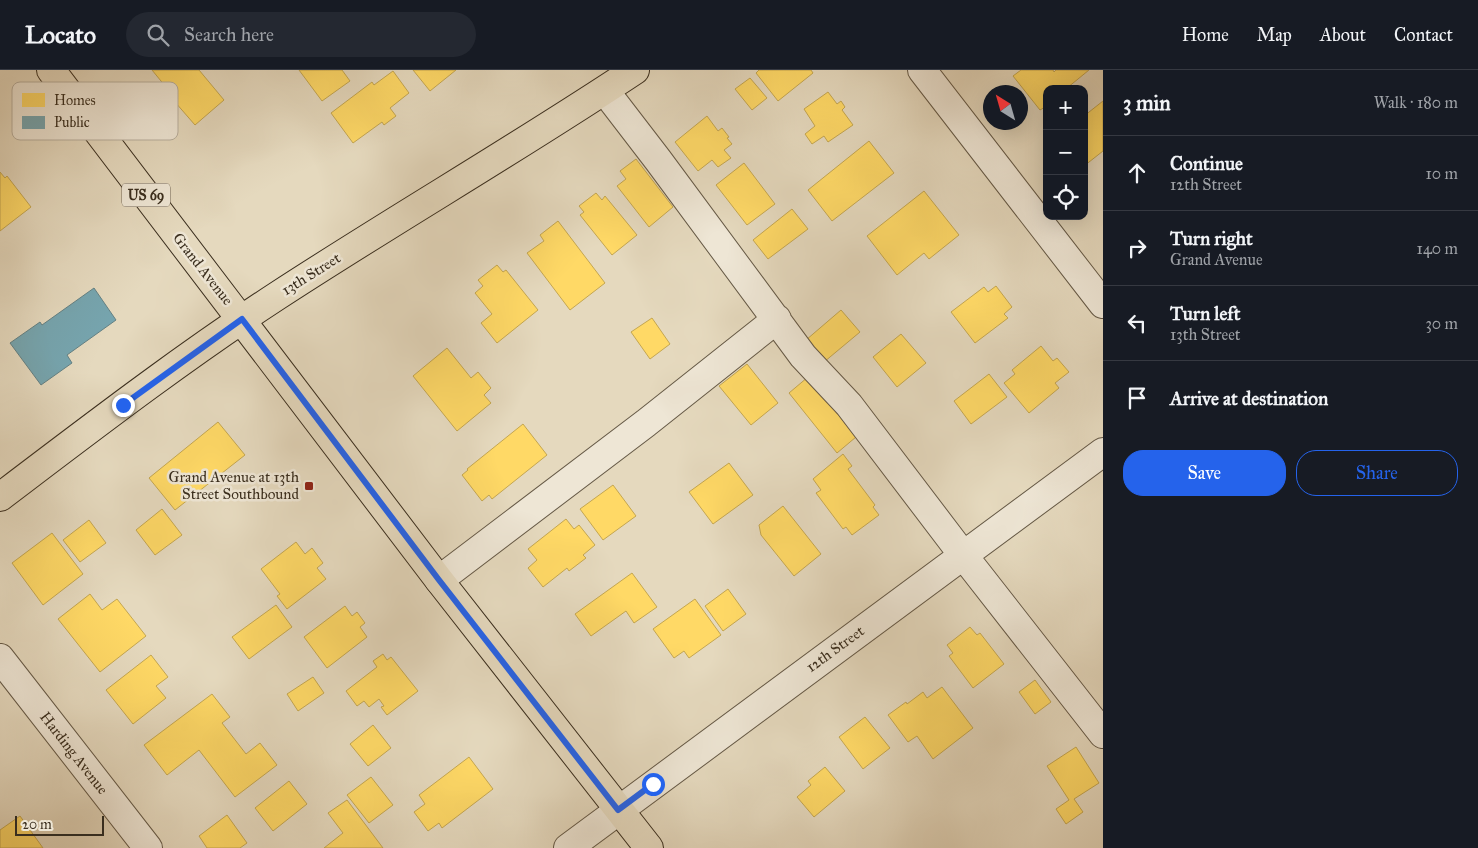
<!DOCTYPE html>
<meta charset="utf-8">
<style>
:root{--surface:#171b24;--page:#242831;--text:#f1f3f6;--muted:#9ea1a6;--line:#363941;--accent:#2563eb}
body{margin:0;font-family:"IM FELL Great Primer",serif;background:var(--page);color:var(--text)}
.controls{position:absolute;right:15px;top:15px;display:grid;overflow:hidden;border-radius:10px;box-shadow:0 5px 20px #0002}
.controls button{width:45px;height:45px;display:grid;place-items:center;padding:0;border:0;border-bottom:1px solid var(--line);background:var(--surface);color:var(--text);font:25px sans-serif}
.compass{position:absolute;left:983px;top:15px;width:45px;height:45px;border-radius:50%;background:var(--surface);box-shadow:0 5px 20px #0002;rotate:323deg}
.scale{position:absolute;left:15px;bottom:12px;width:89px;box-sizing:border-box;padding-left:5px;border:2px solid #3a2e1e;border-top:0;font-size:14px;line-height:18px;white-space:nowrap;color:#3a2e1e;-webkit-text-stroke:4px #eee6d5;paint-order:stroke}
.stop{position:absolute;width:15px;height:15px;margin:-11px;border:4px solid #2563eb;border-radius:50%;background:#fff}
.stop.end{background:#2563eb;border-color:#fff;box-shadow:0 1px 5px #0008}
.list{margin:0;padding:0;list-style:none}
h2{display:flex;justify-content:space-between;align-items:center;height:65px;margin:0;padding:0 20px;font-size:21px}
h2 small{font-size:16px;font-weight:400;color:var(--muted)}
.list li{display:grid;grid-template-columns:32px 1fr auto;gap:15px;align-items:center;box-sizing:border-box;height:75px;padding:0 20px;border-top:1px solid var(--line)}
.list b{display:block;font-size:19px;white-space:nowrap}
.list p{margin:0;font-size:16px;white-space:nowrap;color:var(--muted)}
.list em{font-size:16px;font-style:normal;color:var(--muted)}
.actions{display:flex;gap:10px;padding:15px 20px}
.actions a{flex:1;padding:11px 0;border:1px solid var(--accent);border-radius:20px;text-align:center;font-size:18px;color:var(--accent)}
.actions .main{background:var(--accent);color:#fff}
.icon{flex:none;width:28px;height:28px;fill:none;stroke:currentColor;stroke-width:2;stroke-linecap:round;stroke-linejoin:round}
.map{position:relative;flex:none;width:1103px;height:778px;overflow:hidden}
header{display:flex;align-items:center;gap:30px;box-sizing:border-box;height:70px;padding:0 25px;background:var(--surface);border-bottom:1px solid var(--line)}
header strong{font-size:24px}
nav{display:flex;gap:28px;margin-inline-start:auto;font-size:18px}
.search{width:350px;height:45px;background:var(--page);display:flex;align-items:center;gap:12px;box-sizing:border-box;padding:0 18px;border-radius:28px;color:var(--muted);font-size:19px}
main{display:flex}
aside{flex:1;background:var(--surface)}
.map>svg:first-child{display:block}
.homes{fill:#ffd966;stroke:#c4a650}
.public{fill:#76a5af;stroke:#648184}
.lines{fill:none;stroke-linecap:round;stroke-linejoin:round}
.minor-casing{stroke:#655946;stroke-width:30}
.major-casing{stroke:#3a2e1e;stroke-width:30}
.minor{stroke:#eee6d5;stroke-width:28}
.major{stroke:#e5d9be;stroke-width:28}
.route{stroke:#2563eb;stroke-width:6}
.poi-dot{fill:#8f2418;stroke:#eee6d5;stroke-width:2}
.labels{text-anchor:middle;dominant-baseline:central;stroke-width:5;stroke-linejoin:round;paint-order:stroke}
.shield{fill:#eee6d5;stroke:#706555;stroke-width:1}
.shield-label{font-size:14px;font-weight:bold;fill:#3a2e1e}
.street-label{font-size:15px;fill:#3a2e1e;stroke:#eee6d5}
.poi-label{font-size:15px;fill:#3a2e1e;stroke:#eee6d5;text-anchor:end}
.key{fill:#eee6d5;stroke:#b8af9e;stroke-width:1}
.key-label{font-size:14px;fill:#3a2e1e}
</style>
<header>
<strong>Locato</strong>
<div class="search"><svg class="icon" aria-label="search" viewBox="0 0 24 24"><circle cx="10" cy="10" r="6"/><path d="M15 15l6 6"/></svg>Search here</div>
<nav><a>Home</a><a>Map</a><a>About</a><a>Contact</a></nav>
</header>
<main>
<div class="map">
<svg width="1103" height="778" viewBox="0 0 1103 778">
<rect width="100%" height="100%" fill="#e5d9be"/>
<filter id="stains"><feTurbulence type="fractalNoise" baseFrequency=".004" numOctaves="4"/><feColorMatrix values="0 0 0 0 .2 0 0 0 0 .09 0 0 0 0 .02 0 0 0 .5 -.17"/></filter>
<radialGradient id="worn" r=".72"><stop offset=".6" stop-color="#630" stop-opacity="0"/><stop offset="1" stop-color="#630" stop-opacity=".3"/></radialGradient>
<path class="homes" d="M152,0H199L224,30L195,55L168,24L170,22Z
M299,0H342L350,11L322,31Z
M413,0H456L430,21Z
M759,0H811L813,3L778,31L756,3Z
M1021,0H1053L1054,2L1056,0H1089L1067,18L1068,19H1047V36L1040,40L1013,6Z
M393,1L409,23L390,38L396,46L384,55L382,52L353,73L331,43L372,12L374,15Z
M750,8L767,28L752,40L735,19Z
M828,22L837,34L841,31L845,37L842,40L853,55L828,72L824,66L812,74L805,64L815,56L804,39Z
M1103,31V81L1084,96V46Z
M707,46L718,61L722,58L729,67L727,68L732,74L724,80L731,88L718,97L712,90L698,101L675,72Z
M869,71L894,103L832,151L808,120Z
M636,89L673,137L649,157L617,116L626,109L620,101Z
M744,93L775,134L747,155L716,115Z
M0,102L5,108L7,106L31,137L0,161Z
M924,121L959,165L929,189L924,183L897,205L867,166Z
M596,123L602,130L605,126L637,165L612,185L580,145L584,142L579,136Z
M792,139L808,159L768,189L753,170Z
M558,151L605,213L570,240L527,183L544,171L540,165Z
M497,195L503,202L506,200L538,240L497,273L481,253L492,244L475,223L483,216L478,210Z
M996,216L1012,237L1004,244L1008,248L975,273L951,242L984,217L988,222Z
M841,240L860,262L824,292L806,270Z
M652,248L670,274L650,289L631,262Z
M901,264L926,293L897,317L873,287Z
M1041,276L1053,291L1057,288L1069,302L1055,313L1059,318L1029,343L1004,313L1015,304L1012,300Z
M447,278L471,308L478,302L491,318L484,325L491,333L457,361L413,306Z
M747,294L778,333L751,355L719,316Z
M989,304L1007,327L971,354L954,331Z
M808,307L856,367L837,383L789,323Z
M218,352L245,385L175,440L149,408Z
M523,354L547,385L492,429L489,425L482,431L462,405L468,400L467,399Z
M843,384L852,396L848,399L875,435L873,437L879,445L852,465L846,457L843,459L816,423L821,420L813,409Z
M729,393L753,425L713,454L689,422Z
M613,415L636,446L603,470L580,439Z
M783,436L821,484L794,506L761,465L759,455Z
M162,439L182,465L155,485L136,460Z
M566,449L574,459L579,455L595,475L583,485L586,488L569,501L567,498L543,517L528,498L537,490L528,479Z
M89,450L106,473L80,492L63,470Z
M52,463L83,504L43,535L12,493Z
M296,472L305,484L312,478L323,493L317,498L326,509L287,539L277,526L280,524L261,499Z
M632,503L657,537L634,553L626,541L591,566L575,544Z
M728,519L746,544L723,561L705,536Z
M90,524L102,540L117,529L146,566L100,602L58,549Z
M695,529L721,565L689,588L684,581L674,588L653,559Z
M276,535L292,557L249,589L232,567Z
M345,536L352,546L357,542L365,553L360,557L367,567L327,598L304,567Z
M970,557L977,565L980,563L1004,594L973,618L949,586L953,583L947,575Z
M383,584L387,590L391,587L418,621L387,645L381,637L384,636L379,629L369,637L364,631L357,636L346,621L377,597L373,591Z
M151,585L168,607L156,616L166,628L133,654L106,620Z
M313,607L324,623L298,641L287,624Z
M1035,610L1051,632L1035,644L1019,622Z
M942,617L973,658L933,689L917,666L908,672L888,645L906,632L907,634L923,622L927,628Z
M212,624L230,647L222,653L246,684L260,673L277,695L235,727L199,680L167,705L144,675Z
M865,647L890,678L863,699L839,667Z
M373,655L391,678L368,696L350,674Z
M1076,677L1099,713L1074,729L1083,742L1066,754L1056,739L1069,730L1047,696Z
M469,687L493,719L442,758L439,753L428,761L414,742L425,734L419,725Z
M825,697L845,721L814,747L797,727L811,715L808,711Z
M371,707L393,735L369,753L347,725Z
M289,711L307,734L273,761L255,738Z
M347,730L383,778H324L343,763L328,743Z
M227,745L247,773L240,778H207L199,766Z
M20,746L43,778H0V760Z"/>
<path class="public" d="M94,218L116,250L67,285L72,293L41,315L10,273L40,252L42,255Z"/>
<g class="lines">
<defs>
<path id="minor" d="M922,0L1103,234
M605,21L658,90L803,286L849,335L963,485L1103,664
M439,510L646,353L777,249
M0,588L148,778
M568,778L1103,382"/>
<path id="major" d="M51,0L439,510L649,778
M0,427C91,358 182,288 277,226C395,149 518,78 635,0"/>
</defs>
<use href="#minor" class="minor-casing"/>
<use href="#major" class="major-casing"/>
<use href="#minor" class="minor"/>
<use href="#major" class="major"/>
</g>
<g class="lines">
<path class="route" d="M123,335L242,249L439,510L618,740L653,714"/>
</g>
<rect class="poi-dot" x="304" y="411" width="10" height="10" rx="2.5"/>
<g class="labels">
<rect class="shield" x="122" y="113.5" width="48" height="23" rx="4"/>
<g class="shield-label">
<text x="146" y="125">US 69</text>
</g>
<g class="street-label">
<text transform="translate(203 199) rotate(52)">Grand Avenue</text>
<text transform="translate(311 204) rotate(-32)">13th Street</text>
<text transform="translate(835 579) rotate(-36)">12th Street</text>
<text transform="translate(74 683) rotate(52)">Harding Avenue</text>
</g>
<g class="poi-label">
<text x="299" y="407">Grand Avenue at 13th<tspan x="299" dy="17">Street Southbound</tspan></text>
</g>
</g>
<rect x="12" y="12" width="166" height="58" rx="8" class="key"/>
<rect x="22" y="23" width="23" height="14" fill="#ffd966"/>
<rect x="22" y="46" width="23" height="13" fill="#76a5af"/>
<g class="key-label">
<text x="54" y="35">Homes</text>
<text x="54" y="57">Public</text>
</g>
<rect width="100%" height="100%" filter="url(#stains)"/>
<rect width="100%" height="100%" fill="url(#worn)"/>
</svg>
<div class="controls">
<button>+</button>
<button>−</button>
<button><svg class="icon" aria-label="locate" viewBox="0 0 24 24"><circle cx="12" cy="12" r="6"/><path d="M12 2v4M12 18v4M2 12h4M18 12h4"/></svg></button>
</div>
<svg class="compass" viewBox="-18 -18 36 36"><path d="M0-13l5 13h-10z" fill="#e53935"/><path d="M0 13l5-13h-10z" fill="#9ea1a6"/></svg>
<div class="scale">20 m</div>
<div class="stop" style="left:653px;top:714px"></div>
<div class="stop end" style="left:123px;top:335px"></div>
</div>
<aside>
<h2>3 min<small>Walk · 180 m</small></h2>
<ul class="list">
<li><svg class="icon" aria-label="ahead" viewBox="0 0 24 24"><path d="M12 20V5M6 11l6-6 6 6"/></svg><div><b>Continue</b><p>12th Street</p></div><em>10 m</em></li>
<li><svg class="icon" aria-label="right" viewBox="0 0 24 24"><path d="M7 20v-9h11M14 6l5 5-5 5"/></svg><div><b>Turn right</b><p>Grand Avenue</p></div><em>140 m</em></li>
<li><svg class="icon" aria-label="left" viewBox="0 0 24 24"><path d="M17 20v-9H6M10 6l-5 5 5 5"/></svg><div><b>Turn left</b><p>13th Street</p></div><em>30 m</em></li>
<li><svg class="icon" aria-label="arrive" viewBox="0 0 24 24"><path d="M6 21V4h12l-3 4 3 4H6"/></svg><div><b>Arrive at destination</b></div></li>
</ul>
<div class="actions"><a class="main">Save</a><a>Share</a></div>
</aside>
</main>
